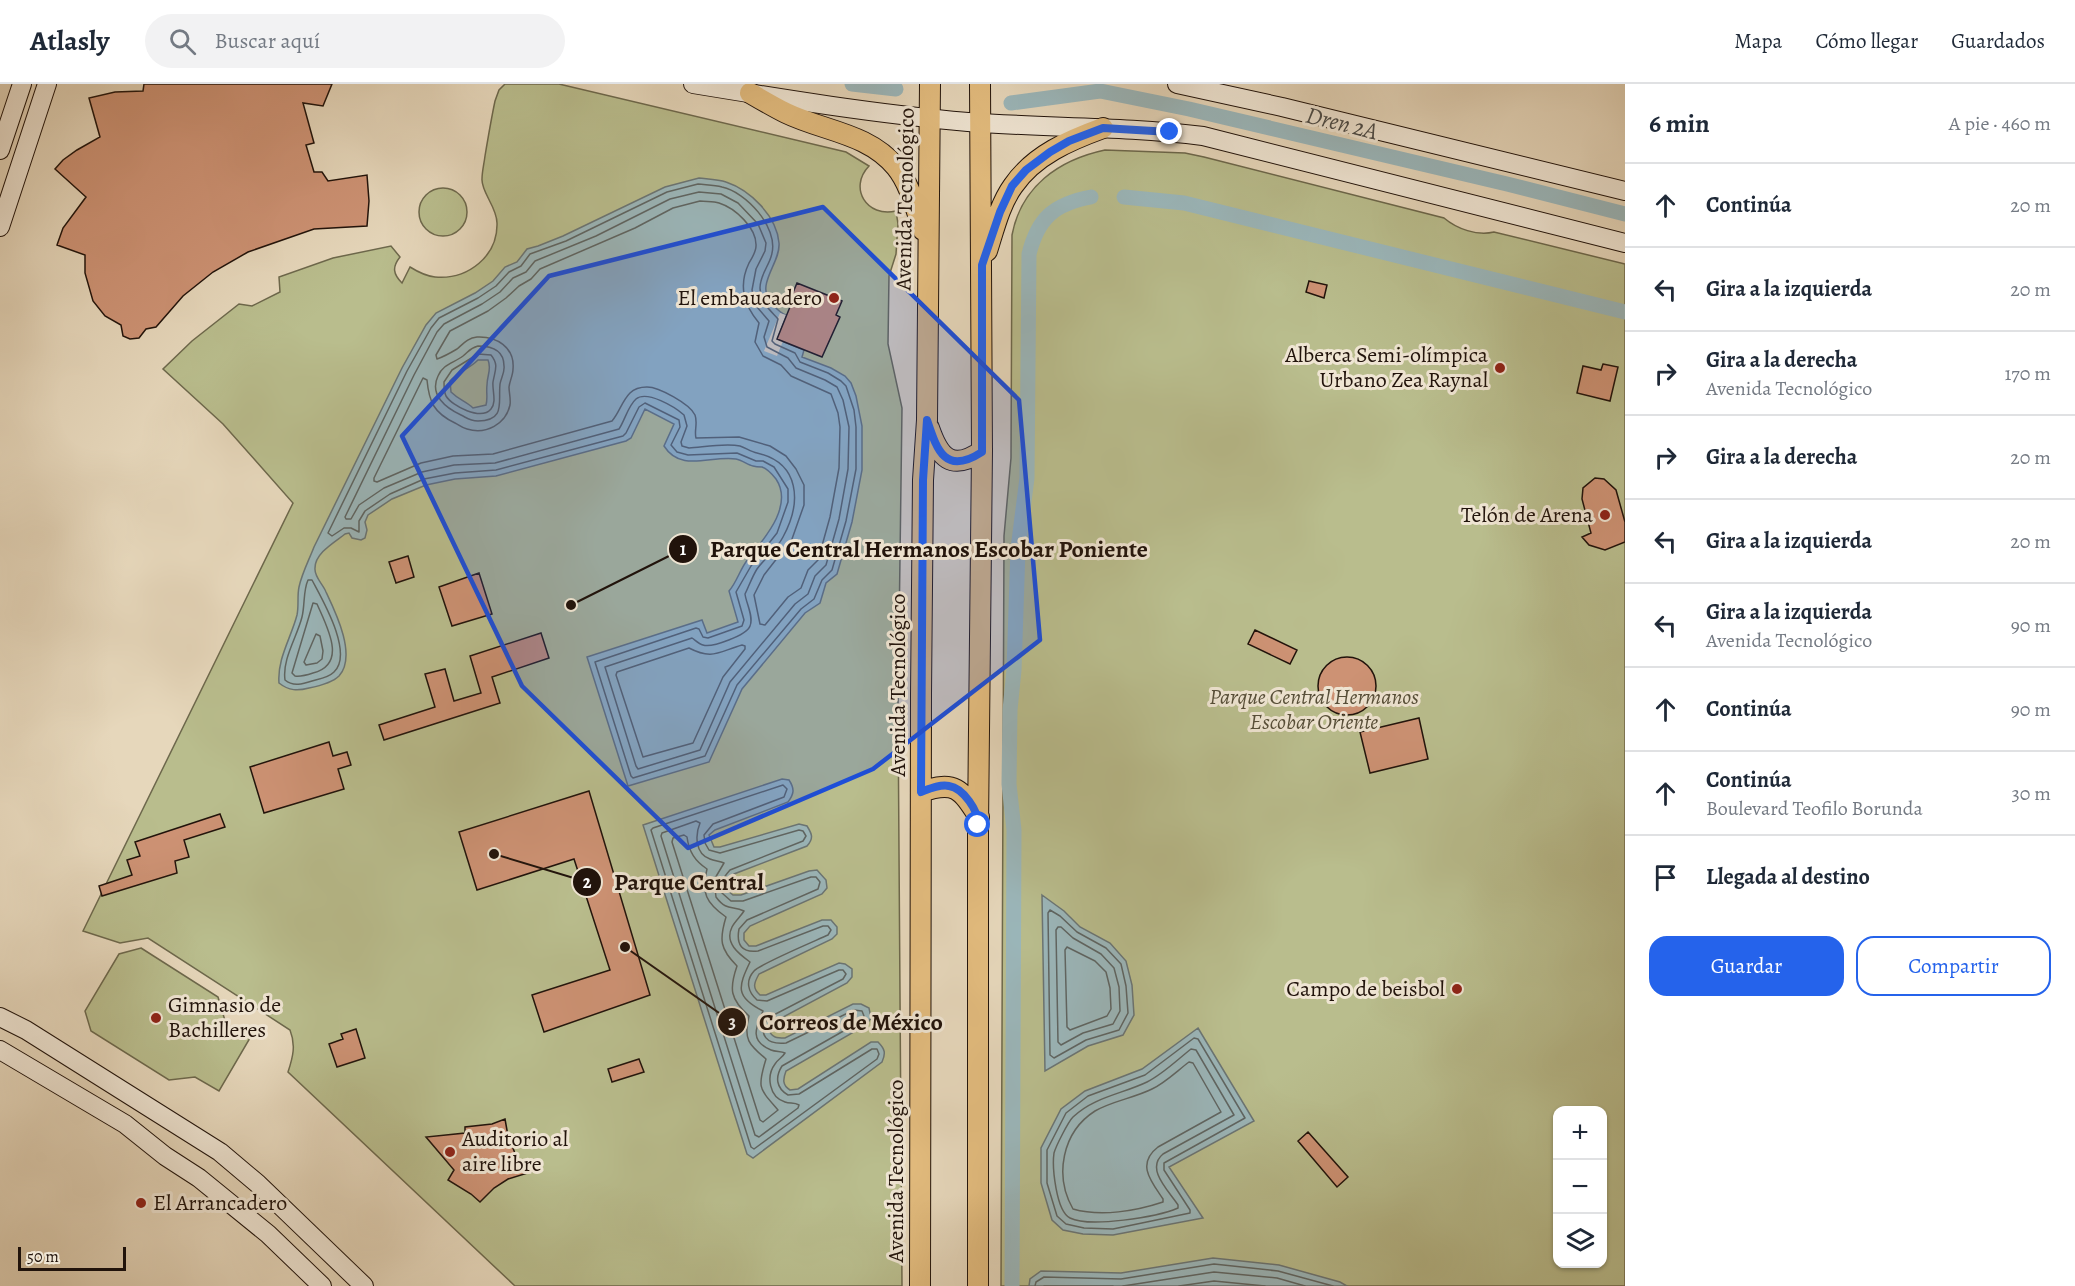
<!DOCTYPE html>
<html lang="es">
<meta charset="utf-8">
<style>
:root{--surface:#fff;--page:#f2f2f3;--text:#1f2937;--muted:#747a83;--line:#e0e1e3;--accent:#2563eb}
body{margin:0;font-family:Alegreya,serif;background:var(--page);color:var(--text)}
.controls{position:absolute;right:18px;bottom:18px;display:grid;overflow:hidden;border-radius:12px;box-shadow:0 2px 4px #0004}
.controls button{width:54px;height:54px;display:grid;place-items:center;padding:0;border:0;border-bottom:2px solid var(--line);background:var(--surface);color:var(--text);font:30px sans-serif}
.scale{position:absolute;left:18px;bottom:15px;width:108px;box-sizing:border-box;padding-left:6px;border:3px solid #21130b;border-top:0;font-size:16px;line-height:21px;white-space:nowrap;color:#21130b;-webkit-text-stroke:4px #efe5d3;paint-order:stroke}
.stop{position:absolute;width:18px;height:18px;margin:-14px;border:4px solid #2563eb;border-radius:50%;background:#fff}
.stop.end{background:#2563eb;border-color:#fff;box-shadow:0 2px 6px #0008}
.list{margin:0;padding:0;list-style:none}
h2{display:flex;justify-content:space-between;align-items:center;height:78px;margin:0;padding:0 24px;font-size:26px}
h2 small{font-size:20px;font-weight:400;color:var(--muted)}
.list li{display:grid;grid-template-columns:39px 1fr auto;gap:18px;align-items:center;box-sizing:border-box;height:84px;padding:0 24px;border-top:2px solid var(--line)}
.list b{display:block;font-size:22px;white-space:nowrap}
.list p{margin:0;font-size:20px;white-space:nowrap;color:var(--muted)}
.list em{font-size:20px;font-style:normal;color:var(--muted)}
.actions{display:flex;gap:12px;padding:18px 24px}
.actions a{flex:1;padding:14px 0;border:2px solid var(--accent);border-radius:18px;text-align:center;font-size:21px;color:var(--accent)}
.actions .main{background:var(--accent);color:#fff}
.icon{flex:none;width:33px;height:33px;fill:none;stroke:currentColor;stroke-width:2;stroke-linecap:round;stroke-linejoin:round}
.map{position:relative;flex:none;width:1625px;height:1202px;overflow:hidden}
header{display:flex;align-items:center;gap:36px;box-sizing:border-box;height:84px;padding:0 30px;background:var(--surface);border-bottom:2px solid var(--line)}
header strong{font-size:28px}
nav{display:flex;gap:33px;margin-inline-start:auto;font-size:21px}
.search{width:420px;height:54px;background:var(--page);display:flex;align-items:center;gap:15px;box-sizing:border-box;padding:0 21px;border-radius:33px;color:var(--muted);font-size:22px}
main{display:flex}
aside{flex:1;background:var(--surface)}
.map>svg:first-child{display:block}
.green{fill:#b9bd8d;stroke:#6d684c;stroke-width:1.5;fill-rule:evenodd}
.water{fill:#9bb7bb;stroke:#6a7575;stroke-width:1.5;fill-rule:evenodd}
.pier{fill:#e6d7bb}
.lines{fill:none;stroke-linecap:round;stroke-linejoin:round}
.shore{stroke:#5e6563;stroke-width:1.5}
.canal{stroke:#9bb7bb;stroke-width:15}
.building{fill:#cd9274;stroke:#21130b;stroke-width:1.5}
.secondary-casing{stroke:#21130b;stroke-width:20}
.primary-casing{stroke:#21130b;stroke-width:22}
.secondary{stroke:#efe5d3;stroke-width:18}
.primary{stroke:#e3bc7e;stroke-width:20}
.route{stroke:#2563eb;stroke-width:8}
.marked{fill:#1d4ed8;fill-opacity:0.2;stroke:#1d4ed8;stroke-width:4.5;stroke-linejoin:round}
.poi-dot{fill:#8f2418;stroke:#efe5d3;stroke-width:2}
.labels{text-anchor:middle;dominant-baseline:central;stroke-width:6;stroke-linejoin:round;paint-order:stroke}
.street-label{font-size:22px;fill:#21130b;stroke:#efe5d3}
.poi-label{font-size:22px;fill:#21130b;stroke:#efe5d3;text-anchor:end}
.park-label{font-size:22px;font-style:italic;fill:#564e38;stroke:#efe5d3}
.water-label{font-size:24px;font-style:italic;fill:#4c4c49;stroke:#efe5d3}
.leader{fill:none;stroke:#21130b;stroke-width:2}
.callout-dot{fill:#21130b;stroke:#efe5d3;stroke-width:2}
.mark-label{font-size:18px;text-anchor:middle;font-weight:bold;fill:#fff}
.callout-label{font-size:24px;text-anchor:middle;font-weight:bold;fill:#21130b;stroke:#efe5d3;stroke-width:6;stroke-linejoin:round;paint-order:stroke}
</style>
<header>
<strong>Atlasly</strong>
<div class="search"><svg class="icon" aria-label="search" viewBox="0 0 24 24"><circle cx="10" cy="10" r="6"/><path d="M15 15l6 6"/></svg>Buscar aquí</div>
<nav><a>Mapa</a><a>Cómo llegar</a><a>Guardados</a></nav>
</header>
<main>
<div class="map">
<svg width="1625" height="1202" viewBox="0 0 1625 1202">
<rect width="100%" height="100%" fill="#e6d7bb"/>
<filter id="stains"><feTurbulence type="fractalNoise" baseFrequency=".00333" numOctaves="4"/><feColorMatrix values="0 0 0 0 .2 0 0 0 0 .09 0 0 0 0 .02 0 0 0 .5 -.17"/></filter>
<radialGradient id="worn" r=".72"><stop offset=".6" stop-color="#630" stop-opacity="0"/><stop offset="1" stop-color="#630" stop-opacity=".3"/></radialGradient>
<path class="green" d="M505,0H559L846,68L869,82C848,104 867,134 896,127L898,140L896,170L889,192L888,260L902,324L898,623L902,1202H515L288,988C293,973 296,961 290,946L148,854L120,859L83,847L293,419L223,340L163,285L192,257L239,220L252,222L280,208L279,193L333,174L391,162L400,173C392,183 393,190 402,199L410,183C418,188 426,192 435,193C468,196 498,172 497,139C497,123 481,108 482,95C482,88 484,80 485,72C488,54 491,36 495,17L499,6Z
M1105,66L1185,69L1204,73L1444,134C1457,145 1477,152 1494,148L1625,180V1202H1001L1004,452L1011,374L1012,151C1021,103 1058,76 1105,66ZM1558,1026H1602V1180H1558Z
M419 128a24 24 0 1 1 48 0a24 24 0 1 1-48 0Z
M141,864L218,913L226,940L250,954L219,1007L195,993L169,996L91,947L85,927L119,870Z"/>
<path class="water" d="M699,94C707,95 718,95 726,98C750,106 777,132 779,159C781,179 754,201 772,220C777,225 780,229 786,231L777,255L804,266L802,273L831,284L845,292L851,299L856,312L862,342V386L852,438L837,490L826,499L820,519L805,529L742,605L709,678L628,702L587,573L702,536L707,549L738,538L729,507C737,498 740,485 748,475C764,455 794,422 776,395C772,390 768,385 762,383C759,383 756,383 753,382C748,381 742,376 736,375C711,371 681,389 664,362L674,340L645,325L631,354L626,357L496,392L455,395L426,401L392,415L368,431L365,438L367,446L365,454L361,456L352,454L349,449L345,450C335,458 315,469 315,484C314,493 323,500 326,508C336,529 357,572 339,592C332,599 319,602 309,604C298,607 289,607 279,599C277,575 291,554 297,531C299,522 297,512 299,503C302,489 309,476 314,463L402,284L426,241L436,229L475,209L493,197L505,183L517,178L527,165L538,162L563,152L665,103ZM478,276H488C492,285 487,291 487,301C486,308 488,314 486,321L473,324C466,317 459,316 451,308L450,297C458,288 469,285 478,276Z
M782,695L789,696C795,705 794,710 788,718L715,746L709,751L714,763H720L799,740L807,742C812,750 814,754 807,762L734,790L727,798V806L733,811H741L809,787L817,786L826,796L827,804L822,810L750,842L744,849V856L749,862H756L822,836H831L837,843V850L832,855L759,890C754,899 752,904 760,911H766L839,879L845,880L852,885V893L847,899L772,939L769,946C772,954 777,954 785,954L853,920H861L869,924L871,934L866,941L786,987C783,995 782,1001 790,1006L798,1005L871,958H878C885,965 886,969 882,978L753,1074L747,1070L643,741Z
M1042,811L1064,827L1080,843L1110,859L1126,877L1132,901L1134,931L1123,951L1088,962L1045,987Z
M1198,944L1254,1037L1169,1083L1203,1134L1113,1151L1083,1150L1063,1146L1052,1136L1041,1099V1064L1061,1025L1085,1007L1142,985Z
M1213,1174L1279,1181L1340,1198L1347,1202H1029L1030,1195L1041,1187L1121,1189Z"/>
<path class="pier" d="M780,229L786,231L777,254L783,257L777,272L764,267Z"/>
<g class="lines">
<path class="shore" d="M698,100C706,101 714,101 722,103C746,108 778,143 772,169C770,181 760,190 760,204C760,218 770,226 778,235L772,257L775,260L795,269L800,278L828,289L841,297L846,302L854,326L856,343V385L846,437L832,486L822,496L814,515L801,525L737,601L705,672L633,694L631,692L595,578L696,544L699,545L703,553L708,554L742,542L744,536L736,508L751,482L777,449L788,418V405L774,383L763,377H756L737,369L688,371L677,368L671,361L680,343L679,336L645,319L639,323L626,349L623,352L496,386L455,389L424,395L390,410L365,427L359,437V448L351,444H344L332,452L328,449L407,287L431,244L439,234L478,214L496,202L509,188L521,182L530,170L566,157L667,108Z
M699,108L721,110L738,119L758,140L766,159L765,167L756,185L752,206L757,223L769,237L764,253L767,263L788,274L796,284L825,296L837,303L843,316L849,343L848,385L839,435L826,481L815,492L808,510L795,520L730,598L700,666L638,685L636,682L605,583L692,554C695,556 699,560 703,561C712,564 747,551 750,542C754,533 746,519 745,510C749,502 752,493 757,485C765,474 777,465 783,453C802,418 800,379 757,369C751,368 746,364 740,362C725,359 704,363 689,364L682,362L681,358L687,342L684,331C675,323 647,306 636,315C628,322 625,336 619,345L495,379L454,381L422,388L384,404L359,421L351,435H346L345,433L414,291L437,248L444,240L482,220L500,208L513,194L526,188L535,177L596,152L670,115Z
M700,117C706,118 713,117 719,119C735,124 757,144 756,162C756,168 752,174 749,179C738,202 744,221 759,239L755,258L763,272L781,281L791,292L831,310L838,329L840,343L839,384L830,433L818,476L808,486L801,504L788,513L765,541L760,540L754,511L764,491L792,455L804,421V401L796,385L786,372L770,362L739,353L696,354C694,347 698,339 695,331C690,320 659,303 647,303C641,303 634,305 630,309C622,317 619,329 612,337L493,370L453,372L421,379L377,398L374,397V394L423,294L427,296C429,318 434,329 455,339C459,341 462,344 467,345C486,351 506,340 510,321C511,315 509,309 509,303C510,296 513,291 513,285C515,263 496,252 477,253C468,254 464,259 457,265C452,268 443,273 437,275L436,271L450,247L488,227L506,214L519,202L531,195L540,185L635,144L673,124Z
M478,262C491,262 504,266 504,282C505,288 501,294 500,300C498,318 506,337 478,337C470,337 467,334 461,331C446,324 429,311 438,292C443,280 454,279 463,272C469,267 470,264 478,262Z
M478,270L491,271C499,281 495,286 493,298C492,306 497,318 491,325C481,337 452,322 446,312C444,308 444,302 444,298L452,286Z
M308,496H312C322,515 354,569 334,588C328,594 319,595 312,597C303,600 293,603 285,596C282,575 297,553 302,533C305,521 303,507 308,496Z
M313,519L317,520C327,543 348,580 313,589C307,591 301,593 295,592L292,589Z
M316,550L320,552L323,567L322,575L317,579L306,581L304,578Z
M742,561L745,562V565L723,593L693,659L643,673L616,591L617,588L689,564C712,576 718,568 742,561Z
M783,701L787,705L784,713L713,740L704,751L705,759L709,766L720,769L799,746L803,747L806,752L803,757L730,786C723,794 720,798 722,809L731,817H743L811,793H816L820,798L818,805L747,836L739,845C736,861 742,869 758,867L823,842H828L831,846L828,851C815,857 760,880 754,887C745,897 748,908 757,916L767,917L839,886H843L846,890L843,895L768,934C757,951 767,961 786,959L854,926L862,927L864,932L861,937L782,982C775,993 776,1004 788,1011L799,1010L872,965H877L879,970L877,975L754,1065L751,1063L651,746L653,744Z
M696,737L700,739C695,751 695,770 710,775C715,777 720,777 724,779L714,796L716,813C727,828 733,821 744,827C741,832 735,837 732,843C724,859 739,870 750,878C738,903 735,913 763,927C756,943 749,957 771,966C776,968 781,967 785,969C782,974 778,975 775,980C766,992 769,1013 785,1018C790,1020 794,1018 799,1021L798,1024L759,1053L755,1051L661,752L662,749Z
M684,751L687,753C689,768 695,777 707,785C701,809 706,819 726,833C719,856 720,865 737,882C729,905 730,915 749,932C743,955 749,961 766,975C757,1004 759,1004 778,1026L763,1038L760,1036L672,758L673,754Z
M1050,826L1060,832L1077,848L1106,864L1121,880L1126,902L1128,929L1119,946L1086,956L1054,974L1050,971L1048,829Z
M1058,843H1061L1073,854L1101,870L1114,884L1119,903L1120,927L1113,940L1083,949L1061,961L1058,958L1056,846Z
M1067,863L1095,877L1106,888L1110,904L1111,925L1107,932L1070,946L1067,943L1065,866Z
M1194,954L1198,955L1245,1034L1164,1079V1086L1190,1126V1129L1113,1145L1084,1144L1066,1140L1057,1132L1047,1099V1066L1066,1029L1088,1012L1145,991Z
M1191,965L1196,966L1234,1031L1163,1070C1145,1085 1169,1107 1178,1121V1124C1157,1133 1090,1144 1070,1134C1056,1127 1052,1083 1054,1069C1056,1062 1068,1038 1073,1033C1094,1013 1122,1010 1147,998C1163,990 1177,976 1191,965Z
M1189,978L1193,979L1221,1028L1158,1063C1136,1080 1151,1097 1163,1115V1118C1136,1127 1101,1133 1073,1125C1054,1092 1062,1048 1095,1027C1112,1017 1134,1014 1152,1005C1165,999 1177,987 1189,978Z
M1035,1202L1036,1198L1044,1193L1121,1195L1214,1180L1278,1187L1333,1202
M1044,1202H1113
M1123,1202L1214,1188L1277,1194L1305,1202
M1179,1202L1214,1197L1265,1202"/>
<path class="canal" d="M852,0L896,5
M1011,19L1100,7L1189,25L1507,100L1625,130
M1124,113L1184,119L1625,228
M1012,1202L1014,746L1009,700L1010,626L1014,586L1018,465L1027,394L1029,170C1038,134 1054,120 1091,113"/>
</g>
<path class="building" d="M144,0H332L323,22L303,19L314,59L306,61L314,88H322L328,97L367,91L369,117L367,142L314,145L248,168L213,188L183,212L156,243L146,245L139,254L130,255L123,252L121,241L105,232L93,217L85,189V171L57,161L63,144L86,113L55,85L63,76L77,66L100,53L89,14L115,8L143,7Z
M1309,197L1327,201L1324,214L1306,208Z
M797,199L842,217L836,231L840,233L822,273L777,255L794,213L792,211Z
M1603,280L1618,283L1610,317L1577,309L1583,282L1601,286Z
M1595,394L1604,395L1616,406L1625,438V458L1605,466L1589,461L1582,453L1591,449L1582,415L1583,404Z
M408,472L414,493L396,499L389,478Z
M479,489L492,530L452,542L439,503Z
M1255,546L1297,566L1290,580L1248,560Z
M541,549L549,574L492,593L500,619L384,656L379,641L435,623L425,590L445,585L454,617L481,609L470,572Z
M1318 602a29 29 0 1 1 58 0a29 29 0 1 1-58 0Z
M1419,634L1428,675L1370,689L1360,648Z
M329,658L333,672L347,668L351,681L338,685L344,705L264,729L250,683Z
M589,707L650,911L544,948L532,911L610,886L574,775L477,806L459,748Z
M220,730L225,743L184,756L189,773L175,777L177,789L102,812L99,802L132,791L127,776L140,772L135,758Z
M356,945L365,974L337,983L329,960L343,955L341,950Z
M639,975L644,988L612,998L608,985Z
M505,1035L508,1052L517,1074L531,1088L508,1095L494,1104L480,1118L471,1110L448,1096L454,1086L426,1053L465,1049V1043L492,1040Z
M1308,1048L1348,1093L1337,1103L1298,1057Z"/>
<g class="lines">
<defs>
<path id="secondary" d="M693,0C784,15 876,30 968,38C1046,44 1125,42 1203,52L1625,159
M1177,0L1282,23L1625,107
M0,66L22,0
M0,143L47,0
M0,933L26,946L220,1068L258,1100L364,1202
M0,966L125,1040L165,1072L199,1094L268,1150L322,1202"/>
<path id="primary" d="M750,9C762,16 774,23 786,29C823,47 868,49 896,83C910,100 916,126 923,146
M987,167C994,145 1000,120 1013,102C1034,71 1070,56 1103,44
M929,344C939,373 951,388 982,367
M921,708C955,696 961,705 979,733
M920,1202L921,610L923,396L927,336L930,0
M978,1202V741L982,367L980,0"/>
</defs>
<use href="#secondary" class="secondary-casing"/>
<use href="#primary" class="primary-casing"/>
<use href="#secondary" class="secondary"/>
<use href="#primary" class="primary"/>
</g>
<g class="lines">
<path class="route" d="M978,741C979,727 963,704 949,702C940,700 929,705 921,708L923,396L927,336C937,366 945,392 982,368V181L1000,128L1012,102L1026,86L1050,68L1069,57L1103,44L1170,48"/>
</g>
<path class="marked" d="M823,123L1019,316L1040,556L873,685L688,764L522,602L402,352L549,192Z"/>
<g class="poi-dot">
<circle cx="834" cy="214" r="6"/>
<circle cx="1500" cy="284" r="6"/>
<circle cx="1605" cy="431" r="6"/>
<circle cx="1457" cy="905" r="6"/>
<circle cx="156" cy="934" r="6"/>
<circle cx="450" cy="1068" r="6"/>
<circle cx="141" cy="1119" r="6"/>
</g>
<g class="labels">
<g class="street-label">
<text transform="translate(905 115) rotate(-89)">Avenida Tecnológico</text>
<text transform="translate(898 601) rotate(-90)">Avenida Tecnológico</text>
<text transform="translate(896 1087) rotate(-90)">Avenida Tecnológico</text>
</g>
<g class="poi-label">
<text x="822" y="214">El embaucadero</text>
<text x="1488" y="271">Alberca Semi-olímpica<tspan x="1488" dy="25">Urbano Zea Raynal</tspan></text>
<text x="1593" y="431">Telón de Arena</text>
<text x="1445" y="905">Campo de beisbol</text>
<text x="168" y="921" text-anchor="start">Gimnasio de<tspan x="168" dy="25">Bachilleres</tspan></text>
<text x="462" y="1055" text-anchor="start">Auditorio al<tspan x="462" dy="25">aire libre</tspan></text>
<text x="153" y="1119" text-anchor="start">El Arrancadero</text>
</g>
<g class="park-label">
<text x="1314" y="613">Parque Central Hermanos<tspan x="1314" dy="25">Escobar Oriente</tspan></text>
</g>
<g class="water-label">
<text transform="translate(1342 39) rotate(14)">Dren 2A</text>
</g>
</g>
<path class="leader" d="M571 521L683 465M494 770L587 798M625 863L732 938"/>
<g class="callout-dot">
<circle cx="571" cy="521" r="6"/>
<circle cx="494" cy="770" r="6"/>
<circle cx="625" cy="863" r="6"/>
<circle cx="683" cy="465" r="15"/>
<circle cx="587" cy="798" r="15"/>
<circle cx="732" cy="938" r="15"/>
</g>
<g class="mark-label">
<text x="683" y="471">1</text>
<text x="587" y="804">2</text>
<text x="732" y="944">3</text>
</g>
<g class="callout-label">
<text x="929" y="473">Parque Central Hermanos Escobar Poniente</text>
<text x="689" y="806">Parque Central</text>
<text x="851" y="946">Correos de México</text>
</g>
<rect width="100%" height="100%" filter="url(#stains)"/>
<rect width="100%" height="100%" fill="url(#worn)"/>
</svg>
<div class="controls">
<button>+</button>
<button>−</button>
<button><svg class="icon" aria-label="layers" viewBox="0 0 24 24"><path d="M12 4l9 5-9 5-9-5zM3 14l9 5 9-5"/></svg></button>
</div>
<div class="scale">50 m</div>
<div class="stop" style="left:978px;top:741px"></div>
<div class="stop end" style="left:1170px;top:48px"></div>
</div>
<aside>
<h2>6 min<small>A pie · 460 m</small></h2>
<ul class="list">
<li><svg class="icon" aria-label="ahead" viewBox="0 0 24 24"><path d="M12 20V5M6 11l6-6 6 6"/></svg><div><b>Continúa</b></div><em>20 m</em></li>
<li><svg class="icon" aria-label="left" viewBox="0 0 24 24"><path d="M17 20v-9H6M10 6l-5 5 5 5"/></svg><div><b>Gira a la izquierda</b></div><em>20 m</em></li>
<li><svg class="icon" aria-label="right" viewBox="0 0 24 24"><path d="M7 20v-9h11M14 6l5 5-5 5"/></svg><div><b>Gira a la derecha</b><p>Avenida Tecnológico</p></div><em>170 m</em></li>
<li><svg class="icon" aria-label="right" viewBox="0 0 24 24"><path d="M7 20v-9h11M14 6l5 5-5 5"/></svg><div><b>Gira a la derecha</b></div><em>20 m</em></li>
<li><svg class="icon" aria-label="left" viewBox="0 0 24 24"><path d="M17 20v-9H6M10 6l-5 5 5 5"/></svg><div><b>Gira a la izquierda</b></div><em>20 m</em></li>
<li><svg class="icon" aria-label="left" viewBox="0 0 24 24"><path d="M17 20v-9H6M10 6l-5 5 5 5"/></svg><div><b>Gira a la izquierda</b><p>Avenida Tecnológico</p></div><em>90 m</em></li>
<li><svg class="icon" aria-label="ahead" viewBox="0 0 24 24"><path d="M12 20V5M6 11l6-6 6 6"/></svg><div><b>Continúa</b></div><em>90 m</em></li>
<li><svg class="icon" aria-label="ahead" viewBox="0 0 24 24"><path d="M12 20V5M6 11l6-6 6 6"/></svg><div><b>Continúa</b><p>Boulevard Teofilo Borunda</p></div><em>30 m</em></li>
<li><svg class="icon" aria-label="arrive" viewBox="0 0 24 24"><path d="M6 21V4h12l-3 4 3 4H6"/></svg><div><b>Llegada al destino</b></div></li>
</ul>
<div class="actions"><a class="main">Guardar</a><a>Compartir</a></div>
</aside>
</main>
